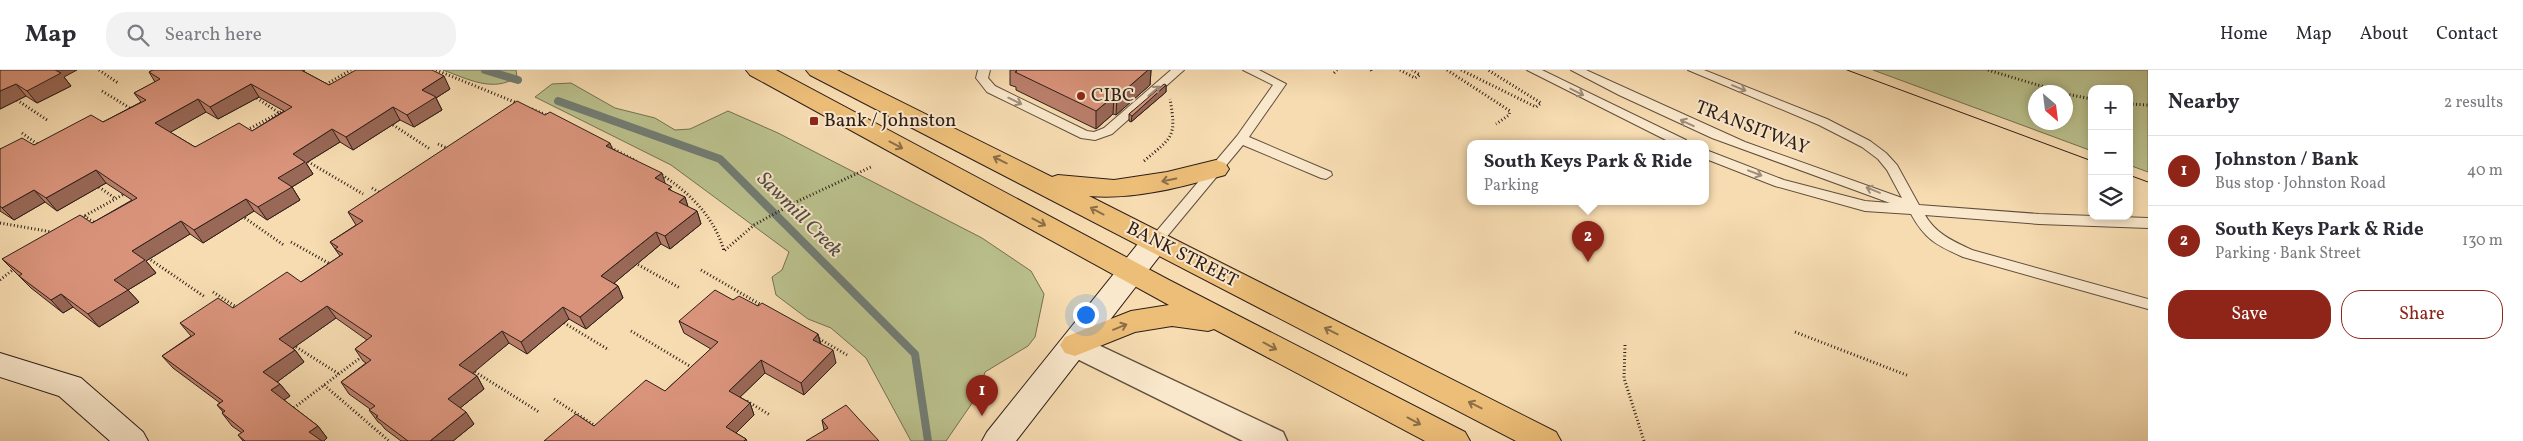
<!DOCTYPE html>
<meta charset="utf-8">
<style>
:root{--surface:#fff;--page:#f2f2f3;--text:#2b2b33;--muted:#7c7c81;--line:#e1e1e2;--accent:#8f2418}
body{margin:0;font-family:Vollkorn,serif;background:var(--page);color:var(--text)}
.controls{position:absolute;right:15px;top:15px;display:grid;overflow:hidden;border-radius:10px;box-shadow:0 2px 8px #0003}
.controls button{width:45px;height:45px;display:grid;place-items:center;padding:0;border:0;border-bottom:1px solid var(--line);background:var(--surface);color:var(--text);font:25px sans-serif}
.compass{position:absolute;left:2028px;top:15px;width:45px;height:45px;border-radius:50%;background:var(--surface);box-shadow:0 2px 8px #0003;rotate:152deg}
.you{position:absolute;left:1085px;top:244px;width:18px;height:18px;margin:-12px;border:4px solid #fff;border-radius:50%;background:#1a73e8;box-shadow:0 0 0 8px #1a73e833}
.badge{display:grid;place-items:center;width:32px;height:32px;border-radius:50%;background:var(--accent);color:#fff;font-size:16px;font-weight:700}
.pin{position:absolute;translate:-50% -41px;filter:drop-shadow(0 1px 2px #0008)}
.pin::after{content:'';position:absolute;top:26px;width:18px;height:15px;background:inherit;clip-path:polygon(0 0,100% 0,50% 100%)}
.popup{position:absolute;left:1467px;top:70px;width:242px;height:65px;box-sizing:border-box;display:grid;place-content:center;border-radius:10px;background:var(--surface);filter:drop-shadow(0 1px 4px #0005);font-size:16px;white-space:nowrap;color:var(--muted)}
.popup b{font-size:19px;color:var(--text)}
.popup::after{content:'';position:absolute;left:50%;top:100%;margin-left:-10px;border:10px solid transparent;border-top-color:var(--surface)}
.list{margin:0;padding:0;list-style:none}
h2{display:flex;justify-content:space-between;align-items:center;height:65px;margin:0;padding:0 20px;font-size:21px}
h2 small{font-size:16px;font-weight:400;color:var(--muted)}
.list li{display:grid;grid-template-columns:32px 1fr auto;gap:15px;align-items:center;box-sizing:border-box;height:70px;padding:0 20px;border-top:1px solid var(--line)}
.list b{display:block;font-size:19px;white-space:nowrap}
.list p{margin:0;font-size:16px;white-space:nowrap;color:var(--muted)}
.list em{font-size:16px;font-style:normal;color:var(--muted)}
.actions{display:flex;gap:10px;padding:15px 20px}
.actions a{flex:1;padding:11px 0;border:1px solid var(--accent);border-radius:20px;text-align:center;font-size:18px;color:var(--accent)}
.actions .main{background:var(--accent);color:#fff}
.icon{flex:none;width:28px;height:28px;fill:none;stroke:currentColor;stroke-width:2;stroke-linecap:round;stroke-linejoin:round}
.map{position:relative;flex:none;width:2148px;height:371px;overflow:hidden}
header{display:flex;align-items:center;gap:30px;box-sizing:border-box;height:70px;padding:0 25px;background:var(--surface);border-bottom:1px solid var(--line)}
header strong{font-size:24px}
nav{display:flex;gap:28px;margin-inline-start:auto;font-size:18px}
.search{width:350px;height:45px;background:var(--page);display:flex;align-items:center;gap:12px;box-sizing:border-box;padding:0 18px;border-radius:20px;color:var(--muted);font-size:19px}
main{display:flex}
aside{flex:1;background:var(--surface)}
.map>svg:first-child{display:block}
.green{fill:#bac18d;stroke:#747052;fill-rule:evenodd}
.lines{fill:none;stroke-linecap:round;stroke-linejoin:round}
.stream{stroke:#717c74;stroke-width:8}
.lane-casing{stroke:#604e3e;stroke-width:2}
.street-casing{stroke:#604e3e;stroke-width:3}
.secondary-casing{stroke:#2d1e18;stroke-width:2}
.primary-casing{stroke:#2d1e18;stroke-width:2}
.path{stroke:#2d1e18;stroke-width:3;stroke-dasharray:1 2.5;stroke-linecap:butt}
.lane{fill:#fae8cc;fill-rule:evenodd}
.street{fill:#fae8cc;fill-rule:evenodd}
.secondary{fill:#fae8cc;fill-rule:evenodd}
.primary{fill:#ecbe78;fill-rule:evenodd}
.tram{stroke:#2d1e18;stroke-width:1}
.wall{fill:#bb7f6b;stroke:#2d1e18;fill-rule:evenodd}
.shaded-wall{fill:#996857;stroke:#2d1e18}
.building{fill:#da947c;stroke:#2d1e18;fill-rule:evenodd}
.oneway{stroke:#9e8d7b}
.oneway2{stroke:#8c6e48}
.poi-dot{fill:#8f2418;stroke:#fae8cc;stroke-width:2}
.labels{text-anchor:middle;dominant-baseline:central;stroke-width:4;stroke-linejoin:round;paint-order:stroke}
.poi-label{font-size:19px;fill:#2d1e18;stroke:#fae8cc;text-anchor:start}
.street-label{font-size:19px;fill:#2d1e18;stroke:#fae8cc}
.water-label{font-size:20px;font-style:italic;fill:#4f4d46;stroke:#fae8cc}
</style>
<header>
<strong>Map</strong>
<div class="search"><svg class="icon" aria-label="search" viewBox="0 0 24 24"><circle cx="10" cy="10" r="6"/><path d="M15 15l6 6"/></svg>Search here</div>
<nav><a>Home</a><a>Map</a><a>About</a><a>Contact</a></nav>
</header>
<main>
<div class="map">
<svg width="2148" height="371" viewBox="0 0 2148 371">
<rect width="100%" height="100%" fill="#f7dcb1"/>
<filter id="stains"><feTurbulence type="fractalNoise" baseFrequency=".004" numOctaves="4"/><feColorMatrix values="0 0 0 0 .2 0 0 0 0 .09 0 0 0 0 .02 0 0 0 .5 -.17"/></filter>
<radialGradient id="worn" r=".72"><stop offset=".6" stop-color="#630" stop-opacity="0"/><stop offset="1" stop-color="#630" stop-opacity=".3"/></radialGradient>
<path class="green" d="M443,0H516L517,7C493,23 468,9 443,0Z
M1873,0H2148V102L2129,95V19H2092V81ZM2066,22V52H2036V22Z
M571,13L615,38L655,48L675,60L690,59L728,41L778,63L982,168L1031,201L1044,224L1035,267L1028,276L985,302L979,323L946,371H911L866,288L831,258L808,249L776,225L772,207L782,200L789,182L671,95L535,27L552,14Z"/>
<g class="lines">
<path class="stream" d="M485,0L518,10
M558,31L720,89L915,284L928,371"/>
<defs>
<path id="lane" d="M978,0H990L988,8L995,16L1087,61L1094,62L1104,58L1171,0H1184L1112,64L1095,70L1081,68L987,22L976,8Z
M1243,0H1259L1286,14L1249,67L1331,102L1332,105L1326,109L1321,108L1243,75L1160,175H1150L1148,172L1150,169L1237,66L1273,15Z
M1527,0H1542L1686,70L1688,73H1672Z
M1571,0H1586L1745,72L1902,128L1887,100L1878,89L1862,77L1819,55L1688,0H1704L1827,49L1870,71L1886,83L1897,95L1919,135L2039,144L2148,148V158L2039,154L1925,145C1936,164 1953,171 1972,180L2148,229V239L1963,187C1937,175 1926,171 1911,144L1865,141L1775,116L1706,89V80L1784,110L1865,131L1890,133L1712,68L1619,25Z"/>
<path id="street" d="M1075,264L1283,362L1287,371H1243L1065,283L1061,275L1065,267Z"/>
<path id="secondary" d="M1155,162L1165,165L1169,172L1165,179L1016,371H982L987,362L1145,165Z
M0,283L81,308L143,362L148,371H110L59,326L0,307Z"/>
<path id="primary" d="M746,0H776L1169,210L1465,362L1470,371H1425L1214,259L1208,261L1172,256L1135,262L1075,286L1065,283L1060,275L1065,267L1131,241L1169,235L750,5Z
M806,0H837L1052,107L1058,105L1114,110L1167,102L1216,90L1225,93L1229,99L1225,105C1181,117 1135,130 1089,126L1556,362L1561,371H1516L810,5Z"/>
</defs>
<use href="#lane" class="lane-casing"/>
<use href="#street" class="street-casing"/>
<use href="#secondary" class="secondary-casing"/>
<use href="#primary" class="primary-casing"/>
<path class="path" d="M99,0L118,13
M436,0L517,33
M1371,0L1372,2
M1400,0L1415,8L1420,5L1412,0
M1447,0L1510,41L1509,45L1496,54
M1461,0L1536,37L1541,33L1488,0
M1988,0L2061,22
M1334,3L1337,0
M323,16L351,0
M102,21L133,40
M2066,24L2092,29
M254,26L279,43L286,39
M14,28L47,50
M2129,34L2148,35
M532,39L549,46
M390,53L430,79
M247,60L279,43
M22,63L40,76
M438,74L449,79
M608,76L638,92
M305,90L363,124
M1144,91C1172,67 1177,68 1170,29
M659,103C689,122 714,146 724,181L754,155L794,133L873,96
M96,115L116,129
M372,118L382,124
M84,146L97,154
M242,146L285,176
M79,149L126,123
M0,153L52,162
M291,172L332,195
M148,188L205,227
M635,193L680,218
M701,200L763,236
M0,210L15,198
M213,222L238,238
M561,251L609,280
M631,261L693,298
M1795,262L1909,306
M816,267L847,285
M293,275L339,304
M1625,275L1624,308L1644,371
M472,300L539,342
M324,315L389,371
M554,329L597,357
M747,331L770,345
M291,340L364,285"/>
<use href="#lane" class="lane"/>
<use href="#street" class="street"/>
<use href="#secondary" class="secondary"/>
<use href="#primary" class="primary"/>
<path class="tram" d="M1847,0L2092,91
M2129,105L2148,112"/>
</g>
<path class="wall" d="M0,0L64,7L71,16L37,33L26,26L0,39Z
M153,0H305L303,1L329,15L450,19L436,28L442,40L414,57L400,50L353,80L340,72L306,93L313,104L292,117L300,130L267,150L254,141L203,173L190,164L146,191L156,203L128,220L139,232L99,257L73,237L63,243L31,218L2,189L92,153L132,130L106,113L57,141L45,132L14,150L0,141V79L34,75L103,52L141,32L134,23L155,12L149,2ZM259,27L284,41L252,61L195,77L170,62L206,42L218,49Z
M1010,0H1151L1150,15L1116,45L1113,44L1096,59L1016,20V17L1010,15Z
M1166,15V22L1131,52L1129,51V44Z
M613,79L665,114L673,122L685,127L688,137L697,141L701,154L670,179L661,174L614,213L618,216L623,228L586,259L569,249L527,284L509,273L472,303L477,306L484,319L460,338L474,354L453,371H401L385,359L381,354L378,352L369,340L370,339L349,324L341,312L366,293L363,291L355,279L367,270L336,248L293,278L295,280L304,292L277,312L280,314L290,326L284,330L318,356L327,368L324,371H243L238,365L242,363L232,356L222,343L223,342L217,335L220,333L173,298L162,286L191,266L180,253L233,238L301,212L340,186L330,172L356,155L348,142Z
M733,230L758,236L818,264L821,274L836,293L804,325L765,303L740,327L750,333L754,345L736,363L746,369L747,371H544L594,356L665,321L711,279L684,263L679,251Z
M822,350L879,371L824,360Z"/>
<path class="shaded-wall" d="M52,0H77L64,7L71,16L37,33L27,21Z
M1148,0H1151L1150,15L1116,45L1117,27Z
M444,6L450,19L436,28L442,40L414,57L407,45L422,20Z
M16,14L26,26L0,39V21Z
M251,14L259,27L218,49L210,37Z
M1166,15V22L1131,52L1132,46Z
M1114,26L1113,44L1096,59V41Z
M198,29L206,42L164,66L155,53Z
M393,37L400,50L353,80L346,67Z
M332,59L340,72L306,93L313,104L292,117L300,130L267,150L258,137L278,108L293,84Z
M610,73L615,86L606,76Z
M96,100L106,113L57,141L46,128Z
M662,103L666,116L655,108Z
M34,120L45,132L14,150L2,138Z
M685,127L689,140L679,132Z
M246,129L254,141L203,173L194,160Z
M697,141L701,154L670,179L665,166Z
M181,151L190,164L146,191L156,203L128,220L139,232L99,257L88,244L114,210L132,181Z
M656,162L661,174L607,219L601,206Z
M618,216L623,228L586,259L580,247Z
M61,224L73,237L63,243L51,230Z
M327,236L336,248L289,281L279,269Z
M563,237L569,249L527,284L521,272Z
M502,261L509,273L467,308L459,295Z
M818,264L821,277L813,270Z
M295,280L304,292L273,315L263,302Z
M833,280L836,293L804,325L801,313Z
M761,290L765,303L734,333L729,321Z
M477,306L484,319L455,342L448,329Z
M280,314L290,326L281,332L271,320Z
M750,333L754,345L730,369L726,357Z
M466,342L474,354L453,371H430Z
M318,356L327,368L324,371H316L309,362Z"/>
<path class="building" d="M0,0H55L61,3L27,21L16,14L0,21Z
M153,0H301L329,15L356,0H432L444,6L422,20L436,27L407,45L393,37L346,67L332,59L293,84L305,92L278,108L292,117L258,137L246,129L194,160L181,151L132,181L145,190L114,210L128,220L88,244L61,224L51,230L19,206L22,204L2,189L80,145L92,153L137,128L96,100L46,128L34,120L2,138L0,136V79L22,68L34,75L91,45L103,52L146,30L134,23L160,9L149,2ZM251,14L292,37L252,61L239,53L195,77L155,53L198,29L210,37Z
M1016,0H1148L1117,27L1114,26L1096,41L1015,2L1017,1Z
M1164,14L1166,15L1132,46L1129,44Z
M517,31L545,45L550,42L610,73L606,76L662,103L655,108L672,117L668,119L685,127L679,132L697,141L665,166L656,162L601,206L618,216L580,247L563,237L521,272L502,261L459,295L477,306L448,329L466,342L430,371H408L376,347L378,346L369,340L375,336L341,312L371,290L355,279L372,266L327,236L279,269L295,280L263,302L280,314L271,320L318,356L309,362L322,371H245L238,365L244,361L222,343L225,341L217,335L223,331L162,286L195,264L180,253L218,228L233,238L287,202L301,212L343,184L335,179L338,177L330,172L363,151L348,142Z
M715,220L733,230L739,226L758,236L762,233L818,264L813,270L833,280L801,313L761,290L729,321L750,333L726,357L746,369L744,371H544L576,344L594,356L646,310L665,321L718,272L679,251Z
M846,335L879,371H806L828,358L822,350Z"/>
<defs><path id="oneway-shaft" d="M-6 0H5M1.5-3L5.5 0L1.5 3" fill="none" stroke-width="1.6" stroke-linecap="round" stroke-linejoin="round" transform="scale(1.25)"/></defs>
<g class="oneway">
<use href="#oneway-shaft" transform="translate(1739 18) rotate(22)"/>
<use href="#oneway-shaft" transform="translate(1154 21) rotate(-41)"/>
<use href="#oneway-shaft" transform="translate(1577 22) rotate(27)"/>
<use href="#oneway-shaft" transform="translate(1015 31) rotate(26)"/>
<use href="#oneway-shaft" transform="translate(1687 53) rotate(-155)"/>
<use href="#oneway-shaft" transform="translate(1755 103) rotate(21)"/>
<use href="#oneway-shaft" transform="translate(1873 120) rotate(-158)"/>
</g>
<g class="oneway2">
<use href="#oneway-shaft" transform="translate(896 75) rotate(28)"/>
<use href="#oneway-shaft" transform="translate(1000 90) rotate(-154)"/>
<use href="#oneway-shaft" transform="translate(1169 110) rotate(168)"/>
<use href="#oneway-shaft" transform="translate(1097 141) rotate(-152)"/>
<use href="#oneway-shaft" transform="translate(1039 152) rotate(28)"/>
<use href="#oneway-shaft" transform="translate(1120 257) rotate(-22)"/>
<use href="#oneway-shaft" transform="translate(1331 261) rotate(-153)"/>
<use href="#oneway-shaft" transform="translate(1270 276) rotate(28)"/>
<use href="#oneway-shaft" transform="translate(1475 335) rotate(-153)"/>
<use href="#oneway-shaft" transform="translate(1414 351) rotate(28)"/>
</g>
<g class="poi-dot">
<circle cx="1081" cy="26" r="5"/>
<rect x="809" y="46" width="10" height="10" rx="2.5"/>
</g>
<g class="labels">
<g class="poi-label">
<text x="1091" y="26">CIBC</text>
<text x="824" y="51">Bank / Johnston</text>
</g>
<g class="street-label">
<text transform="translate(1752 58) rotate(21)">TRANSITWAY</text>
<text transform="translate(1182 185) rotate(27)">BANK STREET</text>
</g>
<g class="water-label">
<text transform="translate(799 145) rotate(45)">Sawmill Creek</text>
</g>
</g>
<rect width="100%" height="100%" filter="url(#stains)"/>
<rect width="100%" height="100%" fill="url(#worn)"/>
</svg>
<div class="controls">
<button>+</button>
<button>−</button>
<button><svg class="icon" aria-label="layers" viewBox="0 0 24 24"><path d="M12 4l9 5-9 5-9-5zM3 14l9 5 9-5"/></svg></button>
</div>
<svg class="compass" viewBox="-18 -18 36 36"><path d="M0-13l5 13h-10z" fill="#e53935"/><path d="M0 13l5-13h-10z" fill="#7c7c81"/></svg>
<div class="you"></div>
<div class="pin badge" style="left:982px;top:346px">1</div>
<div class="pin badge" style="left:1588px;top:192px">2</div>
<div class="popup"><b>South Keys Park &amp; Ride</b>Parking</div>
</div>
<aside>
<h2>Nearby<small>2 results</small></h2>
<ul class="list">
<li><span class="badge">1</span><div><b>Johnston / Bank</b><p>Bus stop · Johnston Road</p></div><em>40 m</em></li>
<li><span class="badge">2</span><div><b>South Keys Park &amp; Ride</b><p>Parking · Bank Street</p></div><em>130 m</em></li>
</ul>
<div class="actions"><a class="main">Save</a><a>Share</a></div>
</aside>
</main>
